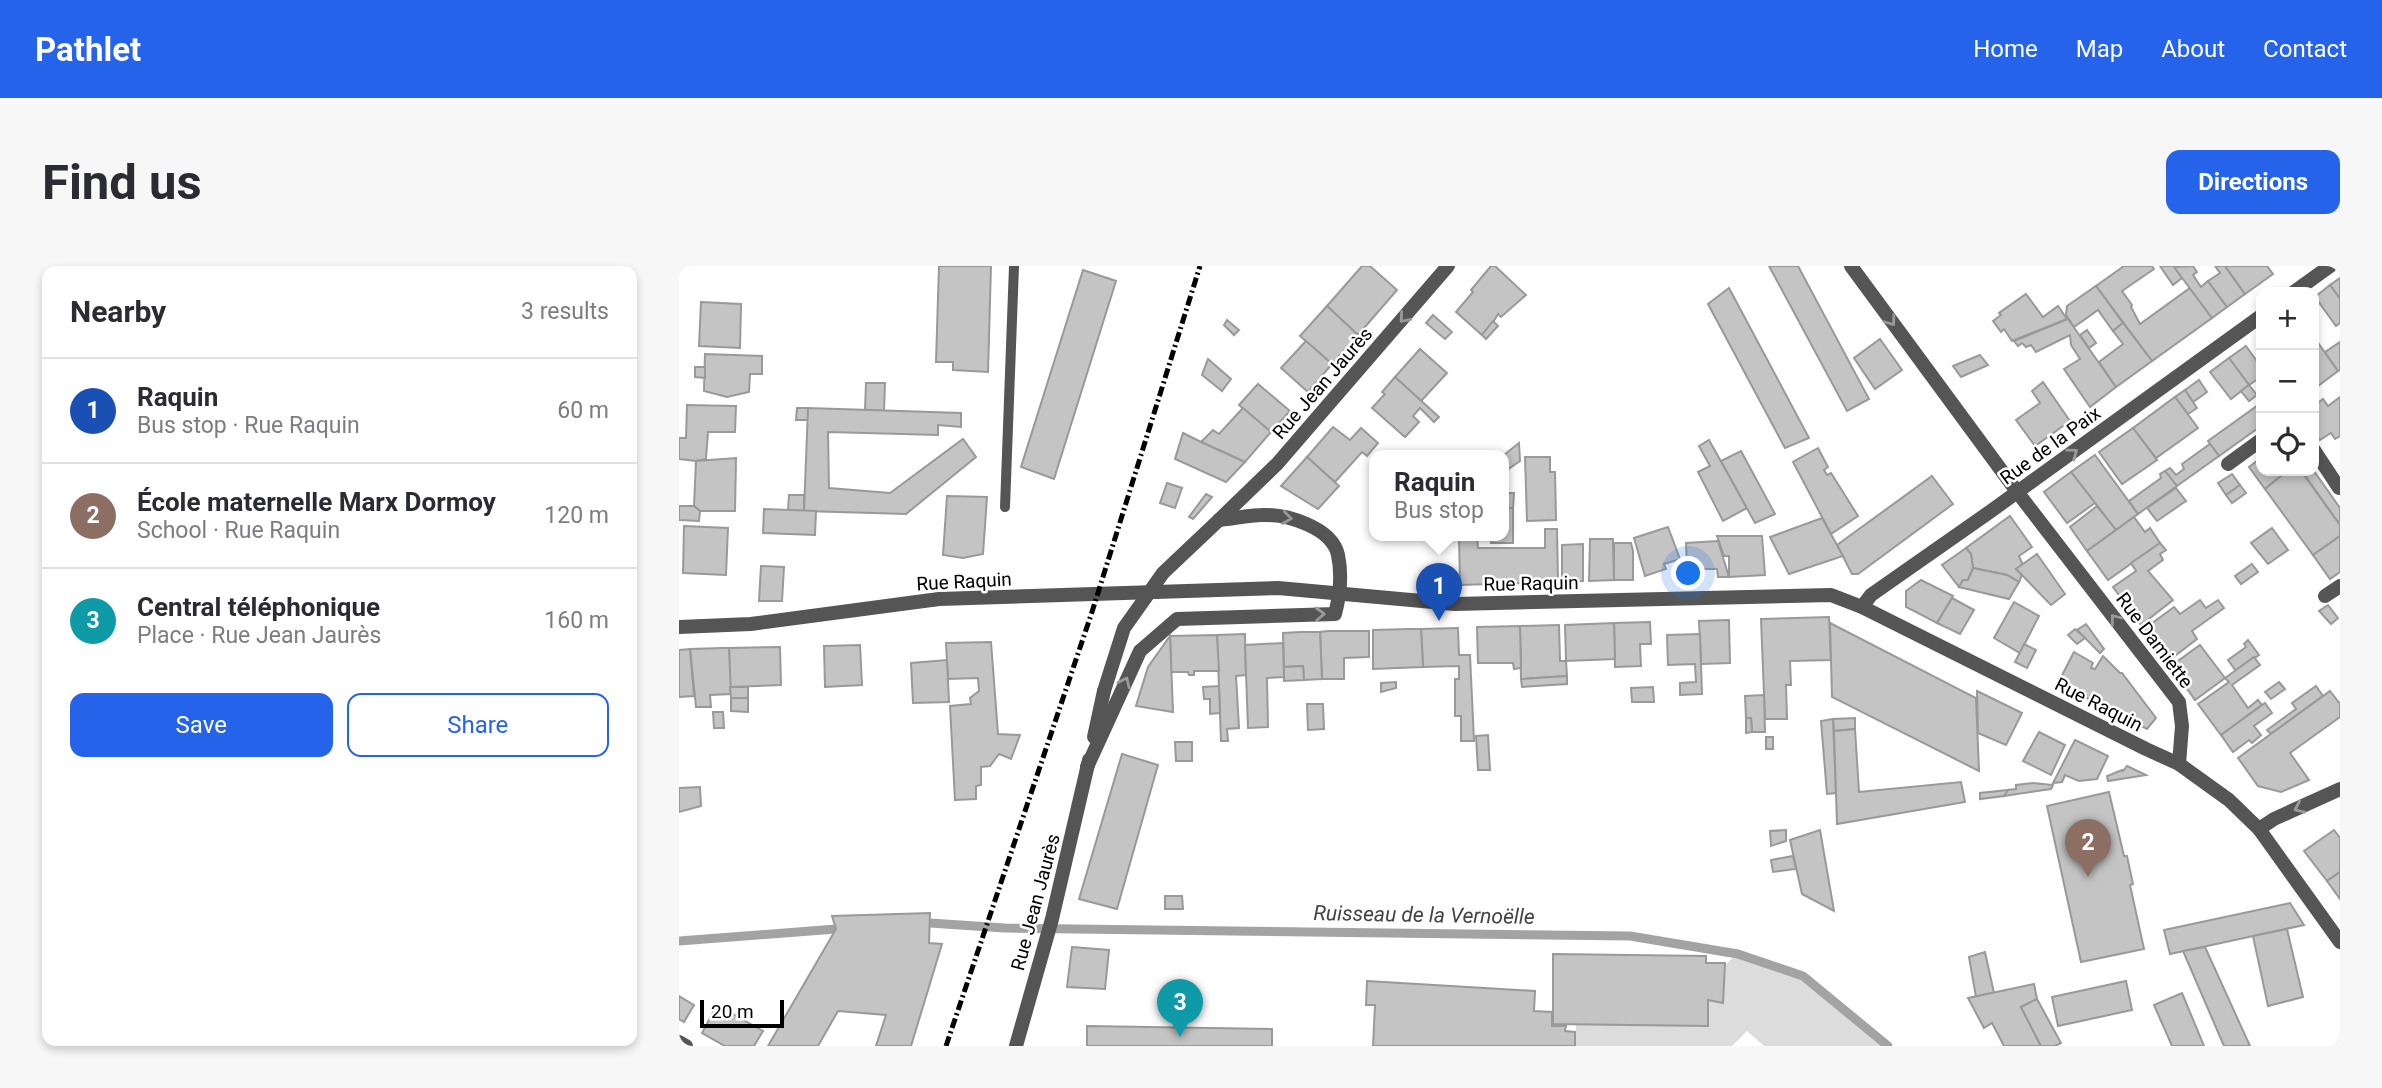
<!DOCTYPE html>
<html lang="en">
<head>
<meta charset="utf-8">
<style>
  :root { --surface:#fff; --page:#f7f7f7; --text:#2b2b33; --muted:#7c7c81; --line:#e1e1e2; --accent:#2563eb }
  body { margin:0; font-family:Roboto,sans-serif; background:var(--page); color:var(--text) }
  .controls { position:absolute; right:21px; top:21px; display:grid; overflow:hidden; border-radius:14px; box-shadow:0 4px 10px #0003 }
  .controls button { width:63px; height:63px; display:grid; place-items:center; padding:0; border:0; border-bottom:2px solid var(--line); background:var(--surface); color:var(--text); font:35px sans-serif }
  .scale { position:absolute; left:21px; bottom:18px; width:84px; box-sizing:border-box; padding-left:7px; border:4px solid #000; border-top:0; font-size:19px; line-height:24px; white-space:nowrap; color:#000; -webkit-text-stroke:5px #fff; paint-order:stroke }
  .you { position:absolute; left:1010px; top:308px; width:24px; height:24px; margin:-18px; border:5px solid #fff; border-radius:50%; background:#1a73e8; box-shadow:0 0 0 10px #1a73e833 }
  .badge { display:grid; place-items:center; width:46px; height:46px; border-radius:50%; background:var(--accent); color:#fff; font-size:23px; font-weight:700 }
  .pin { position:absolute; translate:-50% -58px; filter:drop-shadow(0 2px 4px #0008) }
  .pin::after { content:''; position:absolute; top:37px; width:24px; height:21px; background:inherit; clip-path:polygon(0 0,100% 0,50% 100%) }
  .popup { position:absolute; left:690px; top:184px; width:140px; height:91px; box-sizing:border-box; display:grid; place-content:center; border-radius:14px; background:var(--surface); filter:drop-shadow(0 2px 5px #0005); font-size:23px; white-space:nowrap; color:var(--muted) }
  .popup b { font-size:26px; color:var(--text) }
  .popup::after { content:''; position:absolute; left:50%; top:100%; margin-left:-14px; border:14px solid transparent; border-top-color:var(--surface) }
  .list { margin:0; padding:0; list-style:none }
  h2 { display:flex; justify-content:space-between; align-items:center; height:91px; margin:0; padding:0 28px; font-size:30px }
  h2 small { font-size:23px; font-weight:400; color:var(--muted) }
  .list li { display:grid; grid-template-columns:46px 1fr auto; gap:21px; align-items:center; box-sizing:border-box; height:105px; padding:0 28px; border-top:2px solid var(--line) }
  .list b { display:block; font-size:26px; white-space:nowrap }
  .list p { margin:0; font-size:23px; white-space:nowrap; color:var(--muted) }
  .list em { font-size:23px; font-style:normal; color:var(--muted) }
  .actions { display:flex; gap:14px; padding:21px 28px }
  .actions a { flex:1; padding:16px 0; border:2px solid var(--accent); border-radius:14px; text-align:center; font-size:24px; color:var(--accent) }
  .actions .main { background:var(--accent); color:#fff }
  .icon { flex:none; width:38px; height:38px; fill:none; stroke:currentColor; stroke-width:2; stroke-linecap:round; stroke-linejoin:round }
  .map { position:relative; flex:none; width:1661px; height:780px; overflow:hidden; border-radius:14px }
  header { display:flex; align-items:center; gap:42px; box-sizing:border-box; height:98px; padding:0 35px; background:var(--accent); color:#fff }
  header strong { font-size:33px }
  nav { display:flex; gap:38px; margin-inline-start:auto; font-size:24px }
  .intro { display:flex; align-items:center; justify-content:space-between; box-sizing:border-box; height:168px; padding:0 42px }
  h1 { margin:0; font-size:49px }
  .button { padding:18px 32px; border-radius:14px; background:var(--accent); color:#fff; font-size:24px; font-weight:700 }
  main { display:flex; gap:42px; padding:0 42px }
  aside { flex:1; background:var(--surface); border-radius:14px; box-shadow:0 4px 10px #0003 }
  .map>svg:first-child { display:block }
</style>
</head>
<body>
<header>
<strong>Pathlet</strong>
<nav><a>Home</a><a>Map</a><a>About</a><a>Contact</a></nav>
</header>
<div class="intro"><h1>Find us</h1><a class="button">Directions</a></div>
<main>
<aside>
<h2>Nearby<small>3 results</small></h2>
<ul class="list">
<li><span class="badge" style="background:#1a4fb4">1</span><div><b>Raquin</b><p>Bus stop · Rue Raquin</p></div><em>60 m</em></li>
<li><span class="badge" style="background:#8d6e63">2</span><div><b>École maternelle Marx Dormoy</b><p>School · Rue Raquin</p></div><em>120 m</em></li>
<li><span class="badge" style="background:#0f9aa8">3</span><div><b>Central téléphonique</b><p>Place · Rue Jean Jaurès</p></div><em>160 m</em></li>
</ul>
<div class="actions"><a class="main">Save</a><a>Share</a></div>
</aside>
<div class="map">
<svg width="1661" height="780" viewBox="0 0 1661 780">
  <rect width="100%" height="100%" fill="#fff"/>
  <path fill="#dcdcdc" d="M1059,688L1124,710L1209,780H1085L1068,765L1053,780H896L897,758L1028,760C1029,731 1034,705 1059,688Z"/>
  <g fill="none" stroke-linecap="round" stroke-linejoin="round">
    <g stroke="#a3a3a3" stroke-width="9">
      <path d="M251,657L326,662L951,670L1059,688L1124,710L1209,780"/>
      <path d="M0,675L157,663"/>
    </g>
  </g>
  <g fill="#c4c4c4" stroke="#999" stroke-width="2">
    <path d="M260,0H312L309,106L274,104V96H257Z"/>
    <path d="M683,0H691L718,24L679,69L648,40Z"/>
    <path d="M812,0H816L847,29L822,51L819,48L815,55L803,69L777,46L794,26L792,24Z"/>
    <path d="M1090,0H1119L1190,133L1168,145Z"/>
    <path d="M1445,0H1473L1475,3L1443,25L1453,39L1452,41L1461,58L1511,22L1533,52L1473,95L1417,20Z"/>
    <path d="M1481,0H1495L1503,12L1494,19Z"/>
    <path d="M1514,0L1518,6L1514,9L1522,21L1529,15L1548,41L1533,52L1495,1Z"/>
    <path d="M1536,0H1546L1566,28L1548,41L1529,15L1541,7Z"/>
    <path d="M1546,0H1588L1594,8L1566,28Z"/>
    <path d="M404,4L437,15L375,213L342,201Z"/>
    <path d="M1661,12V33L1651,19Z"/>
    <path d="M1651,19L1661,33V57L1657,60L1636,31Z"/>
    <path d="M1417,20L1444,57L1434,65L1419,44L1395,61L1387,49L1388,40Z"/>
    <path d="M1050,22L1130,172L1106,182L1029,38Z"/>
    <path d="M1347,28L1364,51L1379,40L1388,53L1333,75L1325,63L1322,66L1314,55L1322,49L1320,47Z"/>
    <path d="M22,36L62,38L61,82L20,80Z"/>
    <path d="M648,40L679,69L653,98L621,70Z"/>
    <path d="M754,49L773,66L766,73L747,57Z"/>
    <path d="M1389,53L1437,121L1411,141L1385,103L1401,93L1392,79L1391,69L1357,86L1352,79L1347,81L1343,77L1339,80L1335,75Z"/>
    <path d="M548,54L560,64L555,69L545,59Z"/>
    <path d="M814,55L819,60L807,73L803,69Z"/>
    <path d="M1444,57L1473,95L1437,121L1420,96L1444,78L1434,65Z"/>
    <path d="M1408,64L1417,77L1410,82L1401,69Z"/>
    <path d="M1635,71L1659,105L1635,123Z"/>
    <path d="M1201,73L1223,104L1196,123L1175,92Z"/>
    <path d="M627,75L653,98L629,126L602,102Z"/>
    <path d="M1661,76V104L1659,105L1646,86Z"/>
    <path d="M1567,80L1582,101V111L1570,119L1550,92Z"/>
    <path d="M741,83L768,107L742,135L716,111Z"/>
    <path d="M26,88L83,90V108H71L70,126L48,131L25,125Z"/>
    <path d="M1301,89L1309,99L1282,111L1274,100Z"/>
    <path d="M1550,92L1570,119L1552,133L1531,106Z"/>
    <path d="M529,93L552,113L543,125L523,109Z"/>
    <path d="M16,101H26V112L16,111Z"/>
    <path d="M716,111L760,151L755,156L741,142L734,150L740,156L726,171L693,142L706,128L703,126Z"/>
    <path d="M1520,114L1528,126L1514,136L1506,124Z"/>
    <path d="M1364,116L1391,155L1356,180L1337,154L1361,137L1353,125Z"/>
    <path d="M187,117H206L205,145L186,144Z"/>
    <path d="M579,118L611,145L592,166L560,139Z"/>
    <path d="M1570,119L1578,129L1570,135L1562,125Z"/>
    <path d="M1506,124L1518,142L1509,148L1496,131Z"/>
    <path d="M1496,131L1519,162L1477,192L1454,162Z"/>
    <path d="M1661,131V170L1656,173L1652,167L1641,174L1635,166V140L1644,133L1649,140Z"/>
    <path d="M1582,137V160L1540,190L1529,175Z"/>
    <path d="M8,139L57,140L56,166H29L27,193L17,195L0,193V172H7Z"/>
    <path d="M118,142H129V154H117Z"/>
    <path d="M129,142L282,147V161L259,159V169L149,166L150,222L211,227L284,173L297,191L227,248L125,245Z"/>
    <path d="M564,142L592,166L566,196L522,176L534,164L540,168Z"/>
    <path d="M654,161L671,174L682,162L699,177L688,190L683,186L656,216L628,191Z"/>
    <path d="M1454,162L1478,194L1443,218L1420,186Z"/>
    <path d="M504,167L522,176L566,196L547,216L496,193Z"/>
    <path d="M1030,174L1068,242L1044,255L1019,206L1031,200L1020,180Z"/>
    <path d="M840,177L841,195L825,206V189Z"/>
    <path d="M1531,178L1540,190L1498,220L1486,205L1491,202L1497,209L1505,203L1503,198Z"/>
    <path d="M1139,182L1149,201L1145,204L1148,209L1152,207L1179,250L1152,268L1114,196Z"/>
    <path d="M1062,185L1096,248L1076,257L1042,195Z"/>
    <path d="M1416,189L1459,248L1437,264L1392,206Z"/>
    <path d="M628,191L660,220L639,243L602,220Z"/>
    <path d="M846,191H871V206H876L877,254L848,255Z"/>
    <path d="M57,192L56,245H21L15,240L17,195Z"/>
    <path d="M1582,192V205H1608L1586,223L1570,201Z"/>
    <path d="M1486,205L1498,220L1459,248L1450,235L1482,212L1481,208Z"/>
    <path d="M1608,205H1622L1661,259V270L1634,289L1586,223Z"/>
    <path d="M1635,205L1661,242V255L1659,256L1627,211Z"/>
    <path d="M1392,206L1416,237L1388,257L1365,226Z"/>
    <path d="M1553,208L1561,219L1547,229L1539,217Z"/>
    <path d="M1253,210L1274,238L1179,308H1173L1158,279Z"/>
    <path d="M488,217L503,222L496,242L481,237Z"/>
    <path d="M1561,219L1567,227L1553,237L1547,229Z"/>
    <path d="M1497,222L1507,235L1478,255L1468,242Z"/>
    <path d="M825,227H835L834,242H825Z"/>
    <path d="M527,228L533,231L514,253L510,251Z"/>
    <path d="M110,229H125V245L109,244Z"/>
    <path d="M268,230L308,231L304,288L284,292L264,289Z"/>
    <path d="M0,240H15L21,245L20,255L0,254Z"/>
    <path d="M1418,240L1437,264L1408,285L1391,261Z"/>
    <path d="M825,242H834V277H812L813,269H825Z"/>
    <path d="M85,243L137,245L136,269L84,267Z"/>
    <path d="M1331,250L1353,281L1340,290L1344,299L1337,303L1343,309L1340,316L1328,309L1294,302L1292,288L1287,282Z"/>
    <path d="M1455,251L1466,266L1471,262L1481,277L1429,314L1408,285Z"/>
    <path d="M1143,252L1164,290L1110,308L1091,271Z"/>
    <path d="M5,260L49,262L47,309L4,307Z"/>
    <path d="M989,261L1001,293L985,298L987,303L966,310L955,272Z"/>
    <path d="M1593,262L1609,284L1589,298L1572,277Z"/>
    <path d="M866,263H878L879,316L781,319L780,269H798L799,282H866Z"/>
    <path d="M1038,270H1083L1086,309L1050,311V290H1045Z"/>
    <path d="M1661,270V306L1651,313L1634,289Z"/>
    <path d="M911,273H934L935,314L910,315Z"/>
    <path d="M1039,275L1050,311H1039L1038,303H1008L1007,277Z"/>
    <path d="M935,277H952L954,285V314H935Z"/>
    <path d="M1481,277L1487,284L1481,288L1484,294L1469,305L1494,334L1462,359L1434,321L1457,305L1452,297Z"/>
    <path d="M904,278V315L883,316V279Z"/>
    <path d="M1287,282L1292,288L1294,302L1289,314H1284L1280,321L1263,299Z"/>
    <path d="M1358,288L1386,328L1372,339L1337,303Z"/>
    <path d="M1573,298L1579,306L1562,318L1556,310Z"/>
    <path d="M82,300L105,301L103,335H80Z"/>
    <path d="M1294,302L1328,309L1340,316L1330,333L1280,321L1284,314H1289Z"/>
    <path d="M1242,314L1274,330L1258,357L1227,341V325Z"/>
    <path d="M1273,332L1295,344L1281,368L1258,357Z"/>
    <path d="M1521,334L1527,342L1539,334L1545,342L1513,365L1518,373L1488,396L1465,363L1495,341L1501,348Z"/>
    <path d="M1335,336L1360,350L1341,387L1315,372Z"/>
    <path d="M1649,339L1659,352L1652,358L1640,345Z"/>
    <path d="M1150,351L1152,394L1111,395L1112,419H1107L1108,453H1086L1082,353Z"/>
    <path d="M1050,354L1051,397L1022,398L1020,355Z"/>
    <path d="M971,356L972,378H961L962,400L936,401L935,357Z"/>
    <path d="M935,357L936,393L887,395L886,359Z"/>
    <path d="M1151,357L1297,432L1300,505L1153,431Z"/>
    <path d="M1407,358L1425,383L1421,387L1398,364Z"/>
    <path d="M880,359L881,395H887L888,410L842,413L841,360Z"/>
    <path d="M841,360L842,402L835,403L834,397H799L798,361Z"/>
    <path d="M779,362L780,389H791L795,475H782V450H776V413H780V400L744,401L742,363Z"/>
    <path d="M730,363H742L744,401L694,403V364Z"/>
    <path d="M1396,363L1406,372L1398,378L1389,369Z"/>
    <path d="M649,365H690V391L665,392V413H643L641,366Z"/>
    <path d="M622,366H641L643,413L625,414L624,400L605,401L604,367Z"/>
    <path d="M566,368L567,409L557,410L560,462L548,463L549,475H542L538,369Z"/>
    <path d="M1021,368L1023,428L1001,429V417L1017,416L1016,398L989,399L988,369Z"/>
    <path d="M538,369L540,405H515V409H510L509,406H492L491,370Z"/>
    <path d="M491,370L494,446L457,440L469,401Z"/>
    <path d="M1569,374L1580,389L1557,405L1549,394L1567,381L1565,378Z"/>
    <path d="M312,376L319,468L341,469L332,493L320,488L311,500L302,501V519L297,520V533L276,534L271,440L292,438L291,432L300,425L299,412L269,413L267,377Z"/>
    <path d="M604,377L605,411L588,412L589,461L569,462L566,379Z"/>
    <path d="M1345,378L1357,384L1348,402L1336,396Z"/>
    <path d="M181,379L183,419L146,421L145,380Z"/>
    <path d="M1521,379L1546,412L1516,434L1492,400Z"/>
    <path d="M101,381L102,419L51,421L50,382Z"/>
    <path d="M44,382H50L52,428L31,429L32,441H17L11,383Z"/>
    <path d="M11,383L15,430L0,431V384Z"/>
    <path d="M1395,386L1414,397L1412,402L1416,403L1424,390L1441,407H1443L1477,452L1468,463L1379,417Z"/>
    <path d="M1575,391L1581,399L1553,419L1569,442L1579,434L1583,439L1542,469L1519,438L1550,416L1546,412Z"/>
    <path d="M268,394L270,436L234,437L232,397Z"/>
    <path d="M624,400L625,414L605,415V401Z"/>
    <path d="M888,410V418L843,421L842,413Z"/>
    <path d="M717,416V422L702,426V417Z"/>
    <path d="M1600,416L1606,423L1592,433L1586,426Z"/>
    <path d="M540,420L541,447L531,448V433H525L524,421Z"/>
    <path d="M1637,420L1644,430L1592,468L1588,464L1617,443L1613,437Z"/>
    <path d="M51,421H69V432H52Z"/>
    <path d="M974,421L975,436H953L952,422Z"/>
    <path d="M1298,425L1343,447L1327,479L1299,467Z"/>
    <path d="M1651,425L1661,438V451L1611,487L1630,514L1602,526L1579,520L1559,492Z"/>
    <path d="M1085,429L1086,466H1073L1072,452H1067L1066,430Z"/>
    <path d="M52,432H69V446L52,445Z"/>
    <path d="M1586,437L1593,447L1575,460L1582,469L1573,477L1570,474L1554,486L1542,469Z"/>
    <path d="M628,438H644L645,463L629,464Z"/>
    <path d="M34,446H44L45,462H35Z"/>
    <path d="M1067,452H1072L1073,466L1067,467Z"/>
    <path d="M1176,452V463L1155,465L1154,453Z"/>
    <path d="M1154,453L1157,527L1148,528L1142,455Z"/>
    <path d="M1176,463L1180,526L1282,516L1286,536L1158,558L1155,465Z"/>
    <path d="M1360,466L1386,479L1372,509L1344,495Z"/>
    <path d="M809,469L811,504H799L797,470Z"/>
    <rect x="1087" y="471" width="7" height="12"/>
    <path d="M1396,474L1429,490L1418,513L1400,515L1386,509L1383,516L1374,517Z"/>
    <path d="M496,476H513V495H497Z"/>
    <path d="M443,488L479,499L438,643L400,633Z"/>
    <path d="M1448,500L1467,509L1429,515L1428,510L1443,504L1444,505Z"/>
    <path d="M1354,517L1374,519L1372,523L1325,530L1328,524L1337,523V519Z"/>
    <path d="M21,521L22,540L0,546V522Z"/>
    <path d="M1329,524L1325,530L1301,533V527Z"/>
    <path d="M1430,526L1445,590H1448L1454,618L1451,619L1465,683L1402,696L1368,540Z"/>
    <path d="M1107,564V575L1092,580L1091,565Z"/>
    <path d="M1141,564L1155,645L1123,628L1111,574Z"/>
    <path d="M1655,564L1661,572V606L1648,615L1625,585Z"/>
    <path d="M1114,590L1117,603L1094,606L1092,594Z"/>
    <path d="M1661,606V633L1648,615Z"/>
    <path d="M486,630H503L504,643H486Z"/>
    <path d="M1611,637L1625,659L1491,688L1485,664Z"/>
    <path d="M251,647L250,677L263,678L232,780H197L207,749L159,745L139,780H89L157,663L153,650Z"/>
    <path d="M1608,663L1624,731L1589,740L1574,670Z"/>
    <path d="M393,681L430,684L426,723L388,721Z"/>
    <path d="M1526,681L1571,780H1545L1504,685Z"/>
    <path d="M1306,686L1315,727L1297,731L1290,691Z"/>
    <path d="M874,688L1027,690V697H1046L1044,737L1029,734V760L874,758Z"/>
    <path d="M688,715L856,725L855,745L873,746V760H887L886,765L896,766V780H694L696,739H687Z"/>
    <path d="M1447,715L1453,744L1379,760L1373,731Z"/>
    <path d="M1355,718L1358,733L1342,741L1362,780H1325L1313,757L1305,762L1289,732Z"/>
    <path d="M1503,727L1525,780H1493L1475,739Z"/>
    <path d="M0,730L15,739L5,756L0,753Z"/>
    <path d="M1358,733L1382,777L1376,780H1362L1342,741Z"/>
    <path d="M38,739L84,765L75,780H46L23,767Z"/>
    <path d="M408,760L593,763V780H408Z"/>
  </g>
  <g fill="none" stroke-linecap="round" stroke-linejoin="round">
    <path stroke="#555" stroke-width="10" d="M326,241L335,0"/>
    <g stroke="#555" stroke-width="14">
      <path d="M1172,0L1339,227L1500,436L1503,460L1500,498"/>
      <path d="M1615,26L1651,0"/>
      <path d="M1635,184L1660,222"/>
      <path d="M1549,198L1582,174"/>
      <path d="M540,254L598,198L769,0"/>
      <path d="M1646,330L1661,320"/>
      <path d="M1183,341L1192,329L1312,245L1582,50"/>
      <path d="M0,361L72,358L260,333L599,322L776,338L1152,329L1183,341L1467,483L1500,498L1550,534L1580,563L1661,676"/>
      <path d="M415,471L425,425"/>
      <path d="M408,501L461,385L498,353L656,348C661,329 663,308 659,289C653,261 607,248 583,249C569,249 554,253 540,254"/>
      <path d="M1580,563L1595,553L1661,523"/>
      <path d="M0,776L7,780"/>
      <path d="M337,780L373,653L410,494"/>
    </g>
    <path stroke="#000" stroke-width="5" stroke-dasharray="10 3.5 2 3.5" stroke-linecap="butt" d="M267,780L413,346L521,0"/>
    <path stroke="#555" stroke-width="14" d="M425,425L445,362L484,307L540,254"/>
  </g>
  <defs><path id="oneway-chevron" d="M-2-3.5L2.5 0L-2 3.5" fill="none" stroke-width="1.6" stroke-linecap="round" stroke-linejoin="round" transform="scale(1.75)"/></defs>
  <g stroke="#999">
    <use href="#oneway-chevron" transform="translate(725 52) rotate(131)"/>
    <use href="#oneway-chevron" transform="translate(1212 55) rotate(54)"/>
    <use href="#oneway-chevron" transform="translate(1394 187) rotate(-36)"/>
    <use href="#oneway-chevron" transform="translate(608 252) rotate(8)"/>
    <use href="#oneway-chevron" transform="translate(641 348) rotate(-2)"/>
    <use href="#oneway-chevron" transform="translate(1436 353) rotate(-128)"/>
    <use href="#oneway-chevron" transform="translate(446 416) rotate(-65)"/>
    <use href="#oneway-chevron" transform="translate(1620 542) rotate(156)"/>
  </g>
  <g text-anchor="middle" stroke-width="5" stroke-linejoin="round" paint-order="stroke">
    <g font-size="19" fill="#000" stroke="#fff">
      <text transform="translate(643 117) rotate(-49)" y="7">Rue Jean Jaurès</text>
      <text transform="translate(1371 179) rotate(-36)" y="7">Rue de la Paix</text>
      <text transform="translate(285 315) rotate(-3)" y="7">Rue Raquin</text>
      <text transform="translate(852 317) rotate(-1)" y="7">Rue Raquin</text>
      <text transform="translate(1476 374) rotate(53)" y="7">Rue Damiette</text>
      <text transform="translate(1420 438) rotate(27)" y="7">Rue Raquin</text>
      <text transform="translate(356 636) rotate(-75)" y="7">Rue Jean Jaurès</text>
    </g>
    <g font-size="21" font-style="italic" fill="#444" stroke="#fff">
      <text transform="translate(745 649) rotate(1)" y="7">Ruisseau de la Vernoëlle</text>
    </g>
  </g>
</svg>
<div class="controls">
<button>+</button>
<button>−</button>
<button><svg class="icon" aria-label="locate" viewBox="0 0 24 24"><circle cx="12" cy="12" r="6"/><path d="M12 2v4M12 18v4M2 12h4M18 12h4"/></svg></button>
</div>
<div class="scale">20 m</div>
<div class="you"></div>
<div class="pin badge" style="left:760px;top:355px;background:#1a4fb4">1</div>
<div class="popup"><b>Raquin</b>Bus stop</div>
<div class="pin badge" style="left:1409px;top:611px;background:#8d6e63">2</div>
<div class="pin badge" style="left:501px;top:771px;background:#0f9aa8">3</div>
</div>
</main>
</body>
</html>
